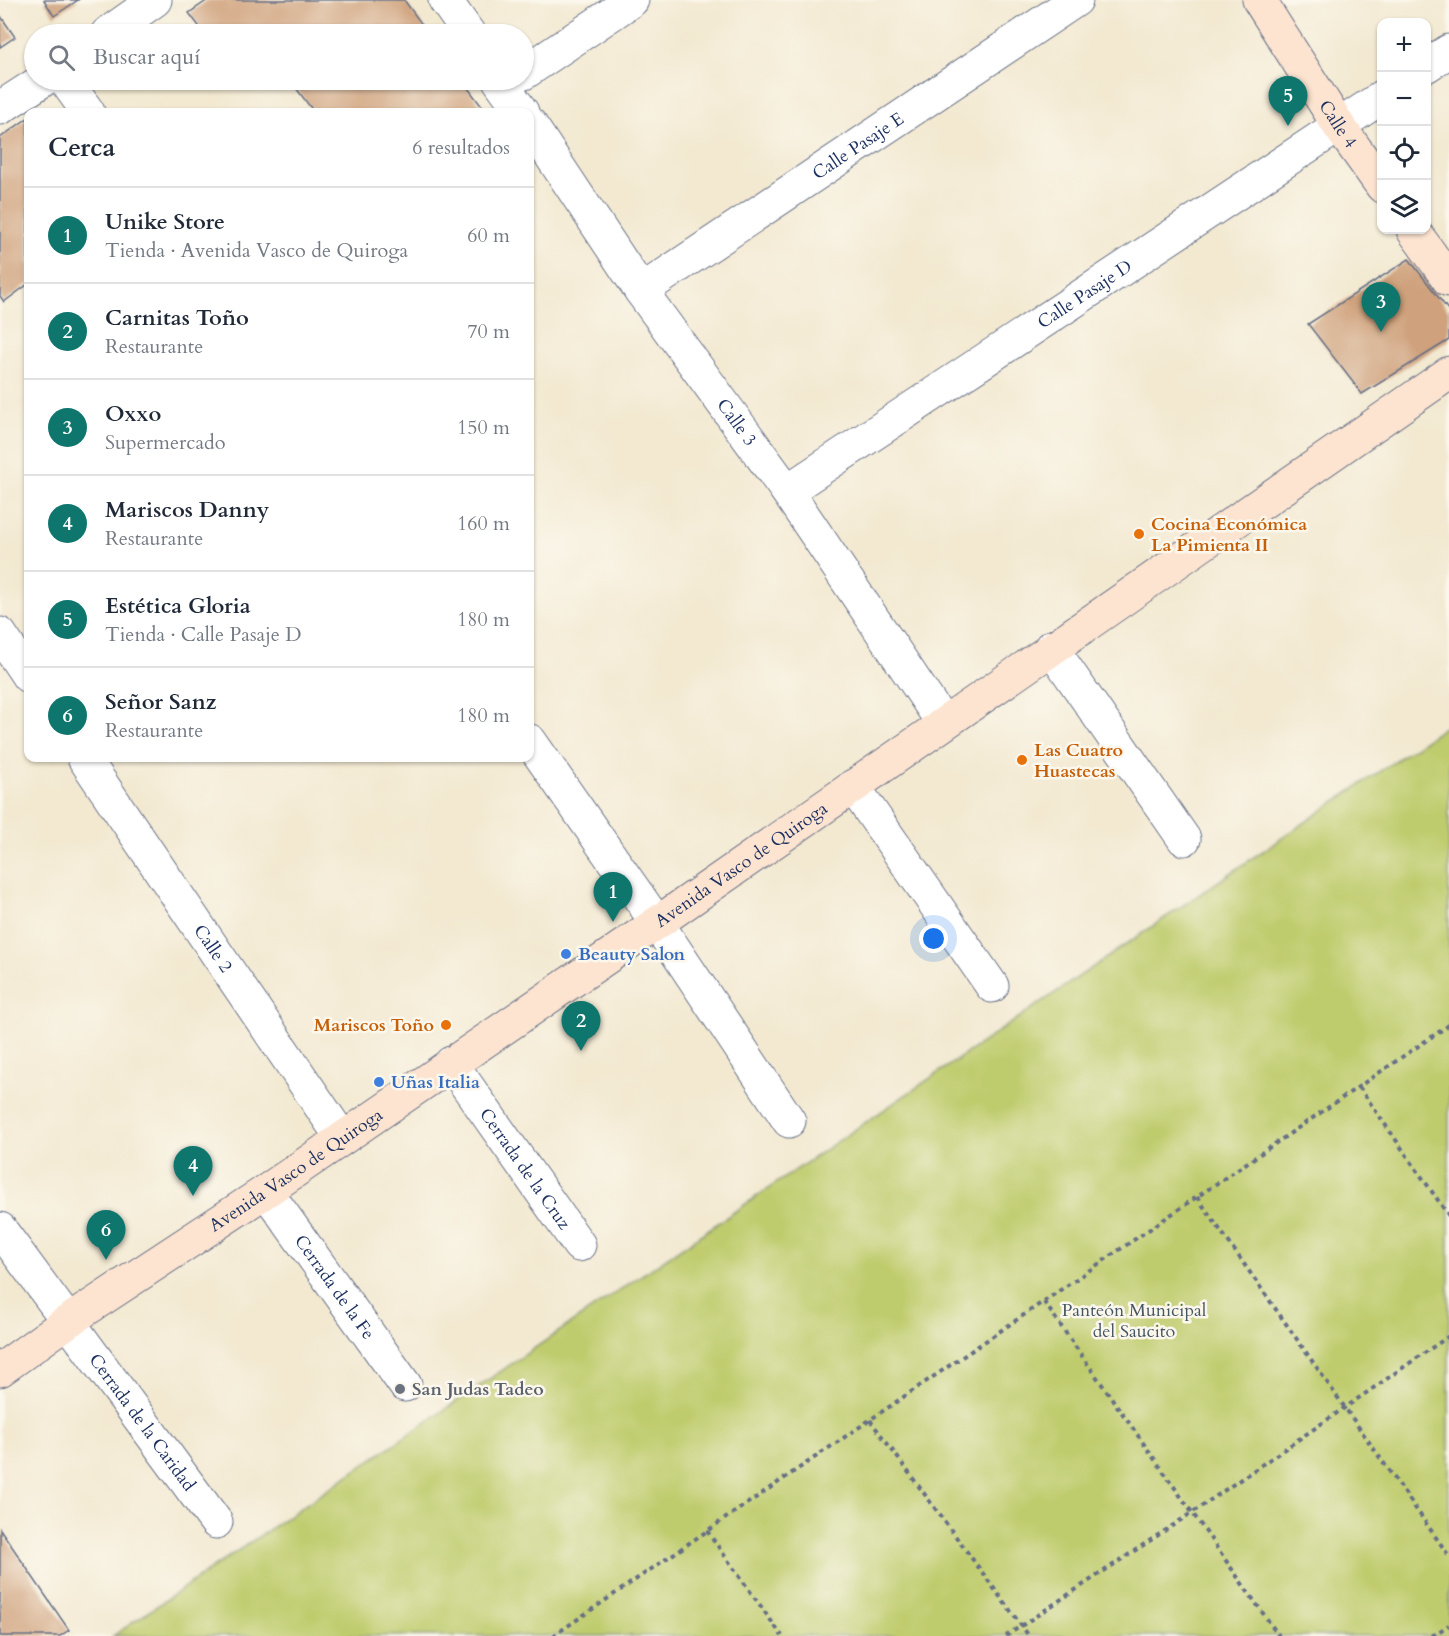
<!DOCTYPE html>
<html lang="es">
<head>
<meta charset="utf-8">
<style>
  :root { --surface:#fff; --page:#f2f2f3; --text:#1f2937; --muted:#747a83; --line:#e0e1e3; --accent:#0f766e }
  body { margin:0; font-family:Cardo,serif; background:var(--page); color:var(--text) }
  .controls { position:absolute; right:18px; top:18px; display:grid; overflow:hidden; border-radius:12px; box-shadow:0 2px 4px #0004 }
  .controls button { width:54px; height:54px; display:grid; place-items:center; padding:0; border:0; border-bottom:2px solid var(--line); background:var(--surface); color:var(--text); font:30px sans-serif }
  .you { position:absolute; left:934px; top:939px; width:21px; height:21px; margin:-15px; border:4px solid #fff; border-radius:50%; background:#1a73e8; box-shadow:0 0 0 9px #1a73e833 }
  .badge { display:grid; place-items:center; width:39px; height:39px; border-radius:50%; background:var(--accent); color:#fff; font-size:20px; font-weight:700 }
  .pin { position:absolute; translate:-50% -50px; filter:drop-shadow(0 2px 3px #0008) }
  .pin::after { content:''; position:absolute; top:32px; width:21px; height:18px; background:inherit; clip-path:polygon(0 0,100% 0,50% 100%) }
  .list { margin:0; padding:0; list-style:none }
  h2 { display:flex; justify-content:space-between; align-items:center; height:78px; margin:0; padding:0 24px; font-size:26px }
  h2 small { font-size:20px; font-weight:400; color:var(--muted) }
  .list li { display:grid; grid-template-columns:39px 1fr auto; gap:18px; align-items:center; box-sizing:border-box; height:96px; padding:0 24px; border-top:2px solid var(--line) }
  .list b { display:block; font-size:22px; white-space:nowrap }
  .list p { margin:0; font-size:20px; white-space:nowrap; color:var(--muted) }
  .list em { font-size:20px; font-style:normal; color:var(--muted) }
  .icon { flex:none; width:33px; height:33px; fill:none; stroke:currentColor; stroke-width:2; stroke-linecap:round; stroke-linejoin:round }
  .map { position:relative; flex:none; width:1449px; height:1636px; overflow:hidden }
  .search { position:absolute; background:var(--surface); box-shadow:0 2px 4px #0004; left:24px; top:24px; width:510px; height:66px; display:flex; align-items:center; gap:15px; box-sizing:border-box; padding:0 21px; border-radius:33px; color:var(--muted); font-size:22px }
  .panel { position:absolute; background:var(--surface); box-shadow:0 2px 4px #0004; left:24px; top:108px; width:510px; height:654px; border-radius:12px }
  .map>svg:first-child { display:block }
</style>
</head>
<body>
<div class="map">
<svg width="1449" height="1636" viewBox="0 0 1449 1636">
  <rect width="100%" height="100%" fill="#fbf7ec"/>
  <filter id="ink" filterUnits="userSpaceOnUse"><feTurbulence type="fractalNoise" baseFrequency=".0167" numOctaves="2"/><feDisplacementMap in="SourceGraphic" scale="12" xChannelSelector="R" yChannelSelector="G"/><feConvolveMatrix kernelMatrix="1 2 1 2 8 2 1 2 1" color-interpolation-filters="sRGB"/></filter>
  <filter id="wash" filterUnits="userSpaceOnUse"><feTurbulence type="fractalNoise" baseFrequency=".008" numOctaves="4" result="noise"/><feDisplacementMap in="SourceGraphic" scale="24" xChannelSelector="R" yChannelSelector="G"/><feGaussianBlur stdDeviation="1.35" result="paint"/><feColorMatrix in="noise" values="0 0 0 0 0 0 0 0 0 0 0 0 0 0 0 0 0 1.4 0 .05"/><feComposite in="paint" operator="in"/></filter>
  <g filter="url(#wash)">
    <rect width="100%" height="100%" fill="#f3e9d1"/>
    <path fill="#bfcc6d" stroke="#6d7e66" stroke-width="1.5" d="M1449,724V1636H113Z"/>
    <g id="blocks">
      <g fill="#cfa17c">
        <path d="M44,0H78L54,16Z"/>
        <path d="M208,0H404L429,34H205L189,13Z"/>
        <path d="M0,15L15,37L0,47Z"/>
        <path d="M290,80H462L486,112H314Z"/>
        <path d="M28,118V284L4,302L0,296V138Z"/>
        <path d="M1409,259L1449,311V340L1362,394L1308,324Z"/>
        <path d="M0,1529L69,1630L60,1636H0Z"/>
      </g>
    </g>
  </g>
  <g filter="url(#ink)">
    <use href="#blocks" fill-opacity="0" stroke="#677086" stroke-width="1.5"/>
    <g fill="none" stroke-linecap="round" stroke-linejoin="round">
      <defs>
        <g id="street">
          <path d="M445,0L469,34"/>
          <path d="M107,34L155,0"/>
          <path d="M1426,66L1449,51"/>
          <path d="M524,73L632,0"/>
          <path d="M65,80L88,112"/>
          <path d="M499,80L522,112"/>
          <path d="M0,108L43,80"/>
          <path id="s1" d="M530,124L641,291L787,491L943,723"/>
          <path id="s2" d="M641,291L1076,0"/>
          <path id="s3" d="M787,491L1382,97"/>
          <path d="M0,634L28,676"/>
          <path d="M1051,647L1184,839"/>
          <path d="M530,741L657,923L789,1121"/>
          <path id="s4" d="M84,758L342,1138"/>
          <path d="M853,786L992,986"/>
          <path id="s5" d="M451,1063L579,1245"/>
          <path id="s6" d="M266,1191L405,1385"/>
          <path id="s7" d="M0,1229L216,1522"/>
        </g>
        <g id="secondary">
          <path id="s8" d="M1259,0L1339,126L1382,186"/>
          <path d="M1413,230L1449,280"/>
          <path id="s9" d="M0,1370L67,1322L266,1191L657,923L1449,373"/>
        </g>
      </defs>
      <use href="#street" stroke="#677086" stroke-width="35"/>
      <use href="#secondary" stroke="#677086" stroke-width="35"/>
      <g stroke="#677086" stroke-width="4" stroke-dasharray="4.5 4.5" stroke-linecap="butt">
        <path d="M1359,1087L1449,1216"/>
        <path d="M1197,1197L1449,1556"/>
        <path d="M1044,1302L1279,1636"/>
        <path d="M870,1420L1029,1636"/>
        <path d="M707,1531L782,1636"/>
        <path d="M553,1636L1449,1025"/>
        <path d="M1006,1636L1193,1512L1449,1336"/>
        <path d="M1432,1636L1449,1625"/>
      </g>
      <use href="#street" stroke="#fff" stroke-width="33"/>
      <use href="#secondary" stroke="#fde4d1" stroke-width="33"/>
    </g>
  </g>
  <g fill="#e8710a" stroke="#fbf7ec" stroke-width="2">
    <circle cx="1139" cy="534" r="6"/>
    <circle cx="1022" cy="760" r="6"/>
    <circle cx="446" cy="1025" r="6"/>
  </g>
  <g fill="#3f7fe0" stroke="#fbf7ec" stroke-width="2">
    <circle cx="566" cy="954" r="6"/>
    <circle cx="379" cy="1082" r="6"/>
  </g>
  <circle fill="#6b7280" stroke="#fbf7ec" stroke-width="2" cx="400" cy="1389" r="6"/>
  <g text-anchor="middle" stroke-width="5" stroke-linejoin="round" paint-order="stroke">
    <g font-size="18" fill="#1b2f5e" stroke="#fbf7ec">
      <text dy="6" stroke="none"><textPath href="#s8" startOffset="147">Calle 4</textPath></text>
      <text dy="6" stroke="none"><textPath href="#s2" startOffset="261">Calle Pasaje E</textPath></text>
      <text dy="6" stroke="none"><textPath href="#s3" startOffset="357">Calle Pasaje D</textPath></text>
      <text dy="6" stroke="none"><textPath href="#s1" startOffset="363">Calle 3</textPath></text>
      <text dy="6" stroke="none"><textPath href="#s9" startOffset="897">Avenida Vasco de Quiroga</textPath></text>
      <text dy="6" stroke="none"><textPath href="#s4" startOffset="230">Calle 2</textPath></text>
      <text dy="6" stroke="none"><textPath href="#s9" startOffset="357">Avenida Vasco de Quiroga</textPath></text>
      <text dy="6" stroke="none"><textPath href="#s5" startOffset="129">Cerrada de la Cruz</textPath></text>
      <text dy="6" stroke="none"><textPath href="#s6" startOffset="118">Cerrada de la Fe</textPath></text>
      <text dy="6" stroke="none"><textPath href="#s7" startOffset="240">Cerrada de la Caridad</textPath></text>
    </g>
    <g font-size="18" font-weight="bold" fill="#c56008" stroke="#fbf7ec" text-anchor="start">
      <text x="1151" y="530">Cocina Económica<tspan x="1151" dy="21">La Pimienta II</tspan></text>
      <text x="1034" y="756">Las Cuatro<tspan x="1034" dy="21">Huastecas</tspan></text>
      <text x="434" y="1031" text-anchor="end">Mariscos Toño</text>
    </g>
    <g font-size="18" font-weight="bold" fill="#366cbe" stroke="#fbf7ec" text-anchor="start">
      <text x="578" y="960">Beauty Salon</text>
      <text x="391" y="1088">Uñas Italia</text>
    </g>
    <g font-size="18" fill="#445662" stroke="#fbf7ec">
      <text x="1134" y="1316">Panteón Municipal<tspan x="1134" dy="21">del Saucito</tspan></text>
    </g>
    <g font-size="18" font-weight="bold" fill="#5b616d" stroke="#fbf7ec" text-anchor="start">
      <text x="412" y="1395">San Judas Tadeo</text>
    </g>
  </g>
</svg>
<div class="controls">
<button>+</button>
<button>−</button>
<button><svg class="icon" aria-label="locate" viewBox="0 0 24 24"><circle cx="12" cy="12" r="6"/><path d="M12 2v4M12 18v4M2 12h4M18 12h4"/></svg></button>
<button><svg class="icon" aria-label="layers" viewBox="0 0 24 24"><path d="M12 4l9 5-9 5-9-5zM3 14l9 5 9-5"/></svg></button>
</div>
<div class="you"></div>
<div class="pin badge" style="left:613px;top:922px">1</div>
<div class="pin badge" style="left:581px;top:1051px">2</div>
<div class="pin badge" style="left:1381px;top:332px">3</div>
<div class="pin badge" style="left:193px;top:1196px">4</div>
<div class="pin badge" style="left:1288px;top:126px">5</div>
<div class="pin badge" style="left:106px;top:1260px">6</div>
<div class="search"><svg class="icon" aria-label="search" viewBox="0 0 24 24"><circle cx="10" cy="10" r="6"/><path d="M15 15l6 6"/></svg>Buscar aquí</div>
<section class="panel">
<h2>Cerca<small>6 resultados</small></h2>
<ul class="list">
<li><span class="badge">1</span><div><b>Unike Store</b><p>Tienda · Avenida Vasco de Quiroga</p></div><em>60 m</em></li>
<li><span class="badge">2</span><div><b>Carnitas Toño</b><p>Restaurante</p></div><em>70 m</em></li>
<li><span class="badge">3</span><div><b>Oxxo</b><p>Supermercado</p></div><em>150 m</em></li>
<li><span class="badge">4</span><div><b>Mariscos Danny</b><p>Restaurante</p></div><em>160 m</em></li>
<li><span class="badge">5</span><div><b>Estética Gloria</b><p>Tienda · Calle Pasaje D</p></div><em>180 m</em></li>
<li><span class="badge">6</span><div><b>Señor Sanz</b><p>Restaurante</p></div><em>180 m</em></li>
</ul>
</section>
</div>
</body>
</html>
